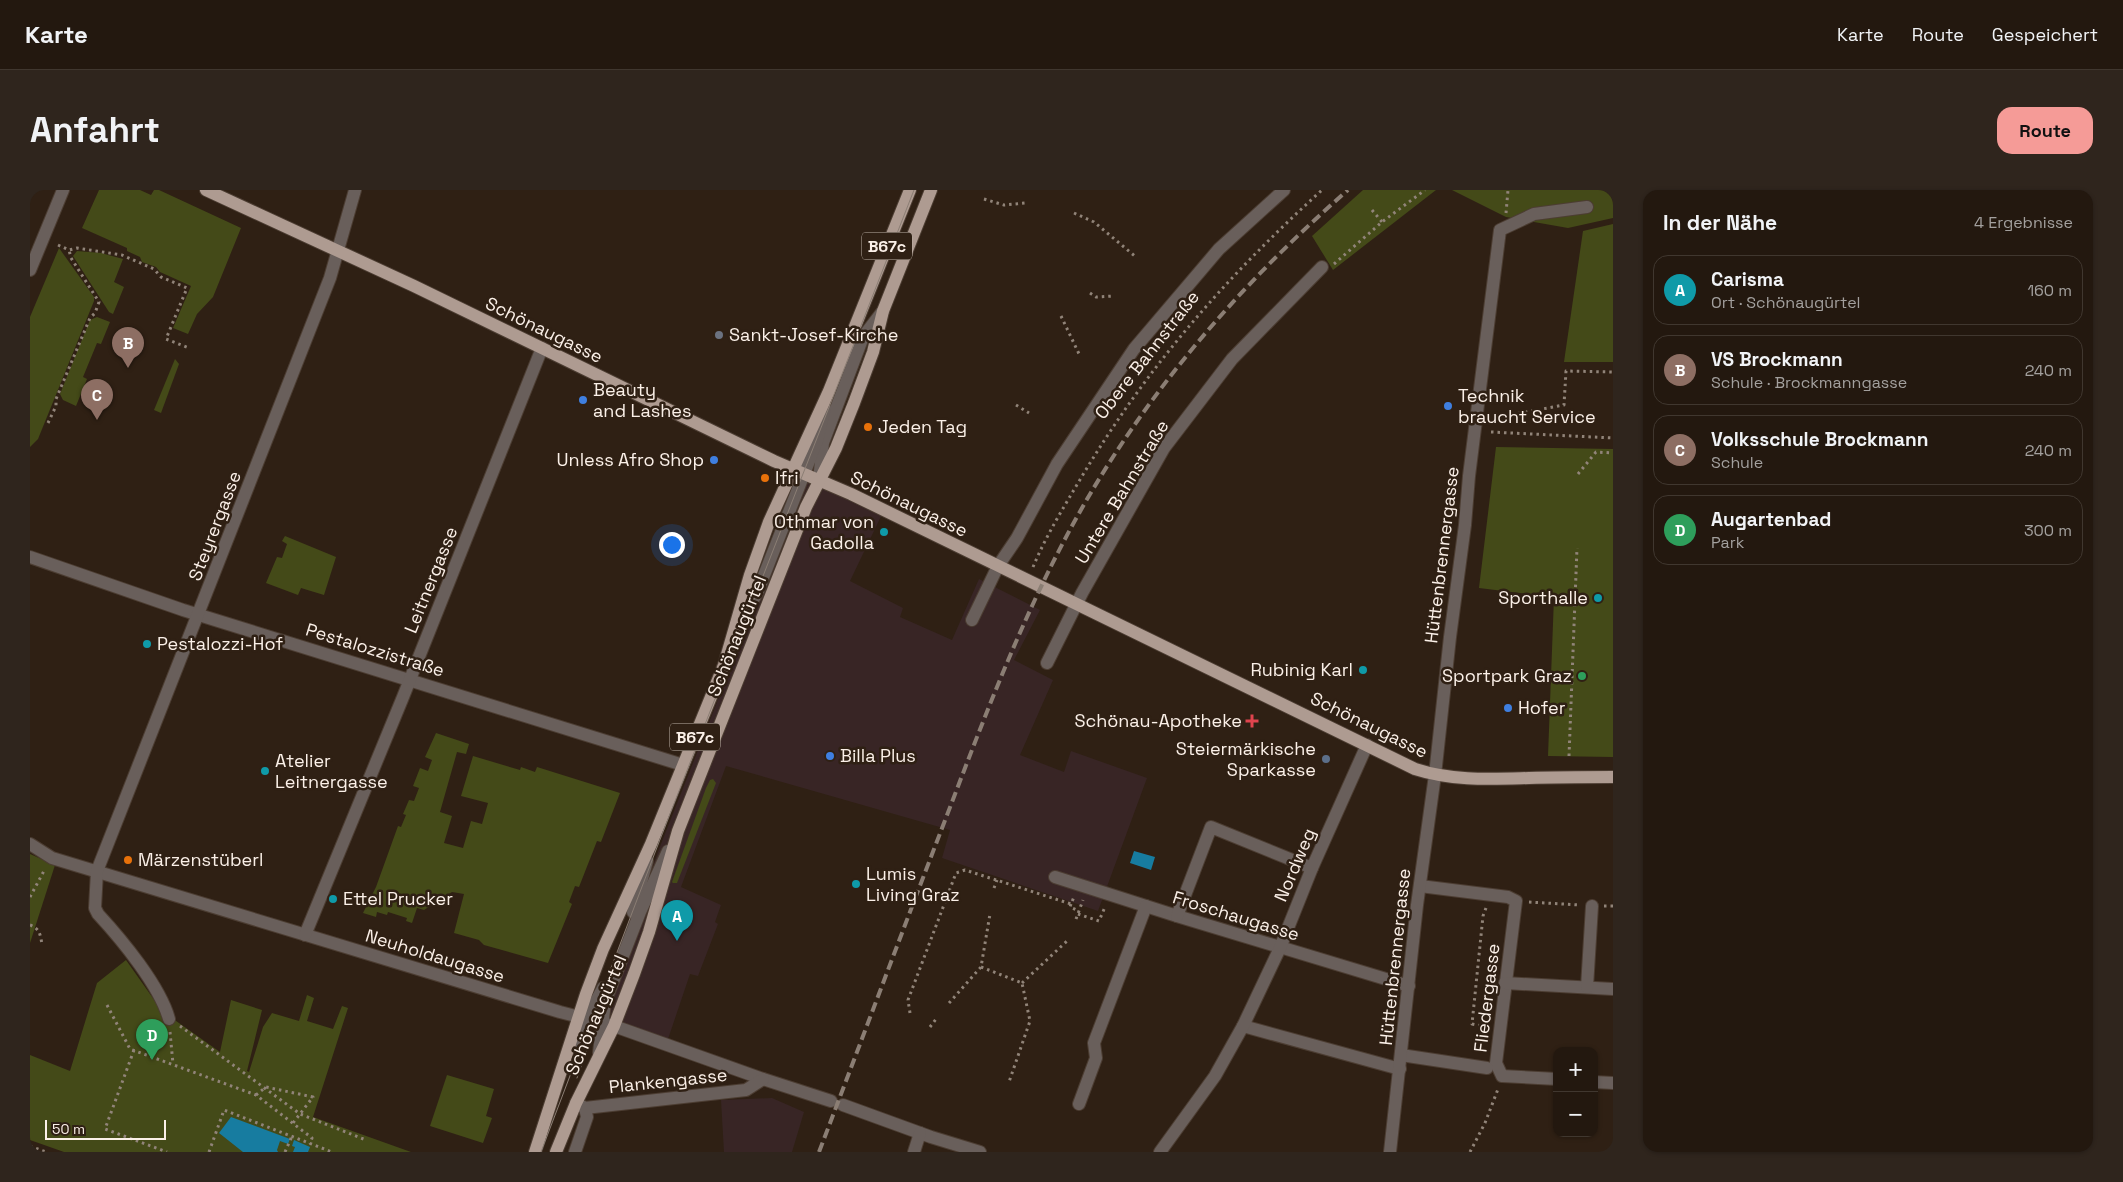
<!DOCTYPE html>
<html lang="de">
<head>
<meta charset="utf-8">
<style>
  :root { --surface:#23180f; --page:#2f251d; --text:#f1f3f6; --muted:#a3a09e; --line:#40372f; --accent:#f59b97 }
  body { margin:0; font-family:"Space Grotesk",sans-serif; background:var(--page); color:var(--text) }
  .controls { position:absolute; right:15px; bottom:15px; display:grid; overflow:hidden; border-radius:10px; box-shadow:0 1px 4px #0004 }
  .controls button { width:45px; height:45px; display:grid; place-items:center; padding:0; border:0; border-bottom:1px solid var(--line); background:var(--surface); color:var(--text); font:25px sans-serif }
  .scale { position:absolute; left:15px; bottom:12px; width:121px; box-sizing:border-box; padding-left:5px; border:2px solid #fbf0e8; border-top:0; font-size:14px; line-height:18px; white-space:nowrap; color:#fbf0e8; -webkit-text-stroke:4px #2f2014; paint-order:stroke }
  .you { position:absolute; left:641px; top:354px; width:18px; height:18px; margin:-12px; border:4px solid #fff; border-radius:50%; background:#1a73e8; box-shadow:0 0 0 8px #1a73e833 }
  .badge { display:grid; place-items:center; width:32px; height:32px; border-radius:50%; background:var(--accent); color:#fff; font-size:16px; font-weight:700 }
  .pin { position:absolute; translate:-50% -41px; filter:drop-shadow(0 1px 2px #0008) }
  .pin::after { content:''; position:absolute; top:26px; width:18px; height:15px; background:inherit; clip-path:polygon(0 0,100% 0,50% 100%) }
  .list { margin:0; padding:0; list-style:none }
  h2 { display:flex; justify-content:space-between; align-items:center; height:65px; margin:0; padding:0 20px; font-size:21px }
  h2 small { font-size:16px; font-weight:400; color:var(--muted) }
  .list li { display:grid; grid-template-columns:32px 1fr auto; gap:15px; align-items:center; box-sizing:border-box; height:70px; margin:0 10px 10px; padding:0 10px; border:1px solid var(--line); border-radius:15px }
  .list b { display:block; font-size:19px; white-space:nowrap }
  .list p { margin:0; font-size:16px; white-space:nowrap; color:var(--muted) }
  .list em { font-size:16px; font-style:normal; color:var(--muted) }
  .map { position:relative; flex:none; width:1583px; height:962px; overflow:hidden; border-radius:15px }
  header { display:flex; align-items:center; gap:30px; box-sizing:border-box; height:70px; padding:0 25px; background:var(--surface); border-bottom:1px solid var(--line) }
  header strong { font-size:24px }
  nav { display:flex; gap:28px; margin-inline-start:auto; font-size:18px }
  .intro { display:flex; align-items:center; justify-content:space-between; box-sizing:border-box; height:120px; padding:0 30px }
  h1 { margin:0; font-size:35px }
  .button { padding:12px 22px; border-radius:15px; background:var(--accent); color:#111; font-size:18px; font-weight:700 }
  main { display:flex; gap:30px; padding:0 30px }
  aside { flex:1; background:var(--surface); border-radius:15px; box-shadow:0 1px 4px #0004 }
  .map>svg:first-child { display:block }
</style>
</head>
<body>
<header>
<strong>Karte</strong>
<nav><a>Karte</a><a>Route</a><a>Gespeichert</a></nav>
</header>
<div class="intro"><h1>Anfahrt</h1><a class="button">Route</a></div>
<main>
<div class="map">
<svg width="1583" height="962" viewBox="0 0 1583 962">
  <rect width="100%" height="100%" fill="#2f2014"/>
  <g fill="#382525">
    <path d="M774,284L854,320L820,391L873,418L870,427L922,450L949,389L1010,420L984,470L1023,490L990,565L1034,582L1041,561L1117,588L1068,721L912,668L920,640L696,576L651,697L691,715L685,732L688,734L668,786L660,784L636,855L564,832L631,654L721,426Z"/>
    <path d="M742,908L774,922L762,962H694L691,910Z"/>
  </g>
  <g fill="#444a18">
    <path d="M69,0H110L121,5L124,0H129L211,38L183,107L167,124L158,144L143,138L161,96L130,82L126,77L112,72L110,67L97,61V58L52,38Z"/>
    <path d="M1333,0H1406L1303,80L1282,46Z"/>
    <path d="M1422,0H1583V28L1538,38L1476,27Z"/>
    <path d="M1583,34V172H1534L1553,41Z"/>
    <path d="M29,58L64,107V111L8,249L0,257V127Z"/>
    <path d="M47,61L71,63L93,69L84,92L94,97L83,124L79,122L43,66Z"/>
    <path d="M67,127L80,132L71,154L67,153L53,187L57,189L46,216L33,210L30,204L60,130Z"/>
    <path d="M145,169L149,174L131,223L124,220Z"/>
    <path d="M1466,257L1583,259V567L1518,566L1524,407L1449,398Z"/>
    <path d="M255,346L306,367L294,405L271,398L268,405L236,393L247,367L252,368L257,354L252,351Z"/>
    <path d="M406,543L439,554L436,564L427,562L410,622L422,626L414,653L433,658L441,631L452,634L458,613L431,606L443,566L490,580L491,577L505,582L507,577L590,603L571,652L567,651L549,697L545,696L539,712L542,714L518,773L454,755L449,750L424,743L434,704L422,702L394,720L387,718L382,733L376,731L377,728L358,722L357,725L347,722L346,727L333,723L346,697L368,636L371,637L376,625L373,624L379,610L384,611L389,598L383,596L390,578L398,581L402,570L395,567Z"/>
    <path d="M683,589L686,593L647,693H643L642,692L676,598L680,590Z"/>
    <path d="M0,664L25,675L0,753Z"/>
    <path d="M96,770L132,821L190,862L201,810L232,820L217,881L219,882L233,837L242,823L269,831L277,805L284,808L277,831L303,839L312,816L318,818L283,927L381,962H34L0,950V865L40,881L67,793Z"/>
    <path d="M417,885L464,899L456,926L462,928L453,953L400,936Z"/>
  </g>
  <g fill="#177ca0">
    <path d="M1104,661L1125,667L1121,680L1100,673Z"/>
    <path d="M201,927L260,949L258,954L250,951L247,960L248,962H213L189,943Z"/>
    <path d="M264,950L280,957L278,962H263L265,957L262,956Z"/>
  </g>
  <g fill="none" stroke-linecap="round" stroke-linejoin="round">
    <defs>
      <g id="minor">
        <path d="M0,80L33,0"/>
        <path d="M789,290L793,253L833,147L853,121"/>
        <path d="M0,367L153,420L653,575"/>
        <path d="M942,430L968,376L987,348L1027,274L1104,159L1189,59L1254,0"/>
        <path d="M707,438L727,403L787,251L795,218"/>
        <path d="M1017,473L1052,403L1134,258L1202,169L1292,77"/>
        <path d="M0,654L22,668L530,822L584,836L733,889L801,911"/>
        <path d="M1025,687L1147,726L1379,796"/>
        <path d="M1390,696L1478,707L1486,711L1466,873L1472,886L1527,889"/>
        <path d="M603,722L617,671"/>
        <path d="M1147,726L1181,637L1282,678"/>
        <path d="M275,745L373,507L512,158"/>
        <path d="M1475,793L1583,799"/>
        <path d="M1557,797L1562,716"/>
        <path d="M139,829C130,796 92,750 68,724L65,718L67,681L300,88L325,0"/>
        <path d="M1213,836L1370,879"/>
        <path d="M542,856L573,798"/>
        <path d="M569,863L575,812L610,722L638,661"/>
        <path d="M1371,865L1457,878"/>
        <path d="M1564,892L1583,893"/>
        <path d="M546,913L555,918L716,900L733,889"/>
        <path d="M1049,914L1066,868L1064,853L1116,716"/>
        <path d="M813,915L901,947L950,962"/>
        <path d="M545,962L557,927L555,918"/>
        <path d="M884,962L890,943"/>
        <path d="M1130,962L1185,886L1213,836L1250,758L1282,678L1337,555"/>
        <path d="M1360,962L1387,715L1405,585L1420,447L1435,335L1439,286L1470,40L1504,24L1557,17"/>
      </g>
      <g id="major">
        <path d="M176,0L384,96L744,271L821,304L1385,579C1422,591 1460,589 1499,588C1527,587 1555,587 1583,587"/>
        <path d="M505,962L556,804L573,759L621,654L694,475L720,385L739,332L799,201L880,0"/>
        <path d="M526,962L546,913L584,836L604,784L619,742L648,641L776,317L806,258L824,213L843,162L853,121L901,0"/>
      </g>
    </defs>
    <use href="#minor" stroke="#4c3d32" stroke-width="14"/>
    <use href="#major" stroke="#4c3d32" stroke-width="14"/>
    <g stroke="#918479" stroke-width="3" stroke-dasharray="2.5 4" stroke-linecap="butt">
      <path d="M954,9L974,15L995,13"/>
      <path d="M1342,20L1352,32"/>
      <path d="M1044,23L1064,32L1106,67"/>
      <path d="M1476,23L1478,0"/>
      <path d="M28,55L39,60L47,58L92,65L124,79L131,87L157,98L136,149L159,158"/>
      <path d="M1304,74L1352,32L1395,0"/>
      <path d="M1060,103L1066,107L1084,106"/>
      <path d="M1031,126L1050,166"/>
      <path d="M986,215L999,223"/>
      <path d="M1463,228L1534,215L1536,181L1583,182"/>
      <path d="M18,233L26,216V209L60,128L65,123L69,112L41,68L39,60"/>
      <path d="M1461,242L1583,248"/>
      <path d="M1548,284L1566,262L1583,263"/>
      <path d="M1003,377C1015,348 1032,320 1048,293C1115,179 1194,89 1292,0"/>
      <path d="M1539,566L1547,358"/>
      <path d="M964,698L967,690"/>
      <path d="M0,707L15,679"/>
      <path d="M1499,712L1550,715"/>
      <path d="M1041,714L1040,717L1049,721"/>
      <path d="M1574,716H1583"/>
      <path d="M1456,718L1453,726L1442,834L1458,837"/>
      <path d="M1048,724L1069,731L1075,717"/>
      <path d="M1046,729L1053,710"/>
      <path d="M0,735C10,739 10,744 12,754"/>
      <path d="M951,777L992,793L1000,831L979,892"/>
      <path d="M992,793L1038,750"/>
      <path d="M919,813L951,777L960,724"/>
      <path d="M77,815L100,859L226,905L282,948L280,954"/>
      <path d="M880,823L878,810L926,683L935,680L1041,714L1044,707"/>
      <path d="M150,836L270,924L336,950"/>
      <path d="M900,837L906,829"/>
      <path d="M140,842L143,874"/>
      <path d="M104,860L75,939L137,962"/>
      <path d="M226,905L236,897L283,907L263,933"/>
      <path d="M0,956L16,962"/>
      <path d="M179,962L194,920L302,962"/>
      <path d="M255,962L262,946"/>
      <path d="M1440,962L1455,933L1468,899"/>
    </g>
    <use href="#minor" stroke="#695f5b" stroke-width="12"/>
    <use href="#major" stroke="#ae9b91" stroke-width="12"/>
    <g stroke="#8b7e74" stroke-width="1">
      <path d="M547,888L564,841"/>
      <path d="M511,962L629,652L884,0"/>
    </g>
    <path stroke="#8b7e74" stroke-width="4" stroke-dasharray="10 5" stroke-linecap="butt" d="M789,962C831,852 872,742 914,633C956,523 997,413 1056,311C1125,192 1215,90 1318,0"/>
  </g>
  <circle fill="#6b7280" stroke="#2f2014" stroke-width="2" cx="689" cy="145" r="5"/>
  <g fill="#3f7fe0" stroke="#2f2014" stroke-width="2">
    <circle cx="553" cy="210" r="5"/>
    <circle cx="1418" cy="216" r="5"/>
    <circle cx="684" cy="270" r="5"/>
    <circle cx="1478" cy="518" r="5"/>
    <circle cx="800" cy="566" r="5"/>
  </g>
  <g fill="#e8710a" stroke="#2f2014" stroke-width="2">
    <circle cx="838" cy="237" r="5"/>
    <circle cx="735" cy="288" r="5"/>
    <circle cx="98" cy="670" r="5"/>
  </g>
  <g fill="#0f9aa8" stroke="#2f2014" stroke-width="2">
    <circle cx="854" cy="342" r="5"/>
    <circle cx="1568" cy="408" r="5"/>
    <circle cx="117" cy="454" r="5"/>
    <circle cx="1333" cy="480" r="5"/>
    <circle cx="235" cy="581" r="5"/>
    <circle cx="826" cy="694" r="5"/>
    <circle cx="303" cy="709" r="5"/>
  </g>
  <circle fill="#2e9e5b" stroke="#2f2014" stroke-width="2" cx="1552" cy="486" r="5"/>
  <path fill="#e0444e" stroke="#2f2014" stroke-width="2" d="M1219.5 523.5h5v5h5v5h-5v5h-5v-5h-5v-5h5z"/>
  <circle fill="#5c6f8a" stroke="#2f2014" stroke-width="2" cx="1296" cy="569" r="5"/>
  <g text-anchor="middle" stroke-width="5" stroke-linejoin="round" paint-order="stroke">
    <g fill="#2f2014" stroke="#beb2a8" stroke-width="1">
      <rect x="832" y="42.5" width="50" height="27" rx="4"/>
      <rect x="640" y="533.5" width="50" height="27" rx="4"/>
    </g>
    <g font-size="16" font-weight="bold" fill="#fbf0e8">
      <text x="857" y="62">B67c</text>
      <text x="665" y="553">B67c</text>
    </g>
    <g font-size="18" fill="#fbf0e8" stroke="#2f2014">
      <text transform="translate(514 140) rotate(26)" y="6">Schönaugasse</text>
      <text transform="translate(1117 165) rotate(-52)" y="6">Obere Bahnstraße</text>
      <text transform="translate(1092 302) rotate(-59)" y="6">Untere Bahnstraße</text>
      <text transform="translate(879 314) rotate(26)" y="6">Schönaugasse</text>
      <text transform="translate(185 336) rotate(-69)" y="6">Steyrergasse</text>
      <text transform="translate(1412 365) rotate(-83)" y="6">Hüttenbrennergasse</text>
      <text transform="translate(401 390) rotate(-68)" y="6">Leitnergasse</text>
      <text transform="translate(707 446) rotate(-68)" y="6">Schönaugürtel</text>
      <text transform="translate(345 460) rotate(17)" y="6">Pestalozzistraße</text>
      <text transform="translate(1339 535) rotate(26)" y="6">Schönaugasse</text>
      <text transform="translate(1265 675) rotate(-67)" y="6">Nordweg</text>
      <text transform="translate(1206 726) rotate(17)" y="6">Froschaugasse</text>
      <text transform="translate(405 766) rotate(17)" y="6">Neuholdaugasse</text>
      <text transform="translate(1365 767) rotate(-84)" y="6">Hüttenbrennergasse</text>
      <text transform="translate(1457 808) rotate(-83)" y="6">Fliedergasse</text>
      <text transform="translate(566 825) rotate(-67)" y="6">Schönaugürtel</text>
      <text transform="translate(638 891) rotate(-6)" y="6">Plankengasse</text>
    </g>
    <g font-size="18" fill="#fbf0e8" stroke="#2f2014" text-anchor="start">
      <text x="699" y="151">Sankt-Josef-Kirche</text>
      <text x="563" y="206">Beauty<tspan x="563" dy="21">and Lashes</tspan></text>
      <text x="1428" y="212">Technik<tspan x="1428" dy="21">braucht Service</tspan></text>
      <text x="848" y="243">Jeden Tag</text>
      <text x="674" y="276" text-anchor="end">Unless Afro Shop</text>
      <text x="745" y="294">Ifri</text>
      <text x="844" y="338" text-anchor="end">Othmar von<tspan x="844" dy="21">Gadolla</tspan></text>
      <text x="1558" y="414" text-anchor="end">Sporthalle</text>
      <text x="127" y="460">Pestalozzi-Hof</text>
      <text x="1323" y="486" text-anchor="end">Rubinig Karl</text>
      <text x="1542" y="492" text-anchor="end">Sportpark Graz</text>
      <text x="1488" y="524">Hofer</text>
      <text x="1212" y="537" text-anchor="end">Schönau-Apotheke</text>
      <text x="1286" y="565" text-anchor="end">Steiermärkische<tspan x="1286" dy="21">Sparkasse</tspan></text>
      <text x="810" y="572">Billa Plus</text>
      <text x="245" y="577">Atelier<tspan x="245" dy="21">Leitnergasse</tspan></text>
      <text x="108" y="676">Märzenstüberl</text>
      <text x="836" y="690">Lumis<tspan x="836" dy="21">Living Graz</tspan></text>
      <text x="313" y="715">Ettel Prucker</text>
    </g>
  </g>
</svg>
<div class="controls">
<button>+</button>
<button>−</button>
</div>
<div class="scale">50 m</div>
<div class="you"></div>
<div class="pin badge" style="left:647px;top:751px;background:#0f9aa8">A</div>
<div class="pin badge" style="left:98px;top:178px;background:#8d6e63">B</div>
<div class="pin badge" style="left:67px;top:230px;background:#8d6e63">C</div>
<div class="pin badge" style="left:122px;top:870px;background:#2e9e5b">D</div>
</div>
<aside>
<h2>In der Nähe<small>4 Ergebnisse</small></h2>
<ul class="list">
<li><span class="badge" style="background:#0f9aa8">A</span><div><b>Carisma</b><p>Ort · Schönaugürtel</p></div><em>160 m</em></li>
<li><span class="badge" style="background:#8d6e63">B</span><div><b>VS Brockmann</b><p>Schule · Brockmanngasse</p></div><em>240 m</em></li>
<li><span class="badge" style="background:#8d6e63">C</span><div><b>Volksschule Brockmann</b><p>Schule</p></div><em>240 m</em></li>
<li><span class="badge" style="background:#2e9e5b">D</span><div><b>Augartenbad</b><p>Park</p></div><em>300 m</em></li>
</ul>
</aside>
</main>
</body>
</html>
